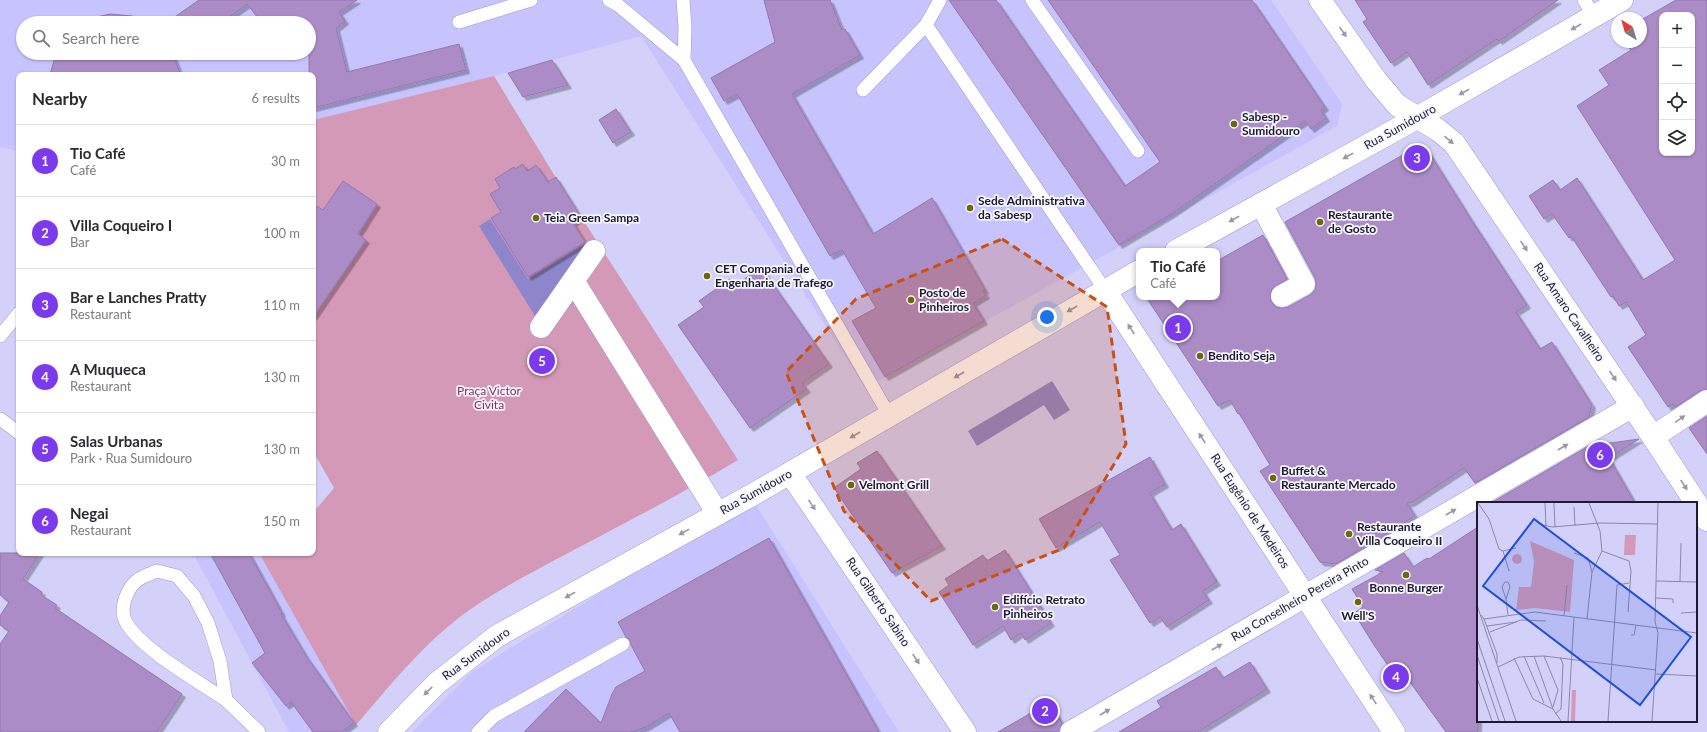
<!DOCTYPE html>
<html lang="en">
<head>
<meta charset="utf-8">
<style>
  :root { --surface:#fff; --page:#f2f2f3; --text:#2b2b33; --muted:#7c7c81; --line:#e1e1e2; --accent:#7c3aed }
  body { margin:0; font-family:Lato,sans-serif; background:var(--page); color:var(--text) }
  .controls { position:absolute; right:12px; top:12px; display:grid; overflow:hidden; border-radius:8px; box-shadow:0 1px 3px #0004 }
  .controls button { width:36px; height:36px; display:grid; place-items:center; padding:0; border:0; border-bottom:1px solid var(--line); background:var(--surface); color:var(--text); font:20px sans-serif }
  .compass { position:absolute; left:1611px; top:12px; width:36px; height:36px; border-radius:50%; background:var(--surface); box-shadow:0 1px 3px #0004; rotate:323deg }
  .you { position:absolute; left:1047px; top:317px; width:14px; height:14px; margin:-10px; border:3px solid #fff; border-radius:50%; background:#1a73e8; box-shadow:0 0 0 6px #1a73e833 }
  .badge { display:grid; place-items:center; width:26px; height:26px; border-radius:50%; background:var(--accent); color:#fff; font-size:13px; font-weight:700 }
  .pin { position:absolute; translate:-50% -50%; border:2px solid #fff; box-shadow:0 1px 4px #0006 }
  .popup { position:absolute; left:1136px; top:248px; width:84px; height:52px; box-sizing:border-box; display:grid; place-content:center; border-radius:8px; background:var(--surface); filter:drop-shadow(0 1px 3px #0005); font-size:13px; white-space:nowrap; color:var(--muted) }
  .popup b { font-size:15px; color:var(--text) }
  .popup::after { content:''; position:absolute; left:50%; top:100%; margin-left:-8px; border:8px solid transparent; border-top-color:var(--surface) }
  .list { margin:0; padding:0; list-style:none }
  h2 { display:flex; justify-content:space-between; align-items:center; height:52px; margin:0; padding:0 16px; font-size:17px }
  h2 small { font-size:13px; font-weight:400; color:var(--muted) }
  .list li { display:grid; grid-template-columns:26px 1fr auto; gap:12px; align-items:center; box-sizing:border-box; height:72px; padding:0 16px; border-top:1px solid var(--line) }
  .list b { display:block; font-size:15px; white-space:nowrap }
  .list p { margin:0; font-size:13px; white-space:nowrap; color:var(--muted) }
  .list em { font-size:13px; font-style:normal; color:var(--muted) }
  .icon { flex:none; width:22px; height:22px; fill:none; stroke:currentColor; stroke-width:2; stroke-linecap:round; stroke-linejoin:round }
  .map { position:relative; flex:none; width:1707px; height:732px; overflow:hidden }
  .search { position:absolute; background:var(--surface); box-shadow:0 1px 3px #0004; left:16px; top:16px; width:300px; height:44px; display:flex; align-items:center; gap:10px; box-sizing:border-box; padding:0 14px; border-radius:22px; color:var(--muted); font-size:15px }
  .panel { position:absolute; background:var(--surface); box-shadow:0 1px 3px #0004; left:16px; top:72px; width:300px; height:484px; border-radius:8px }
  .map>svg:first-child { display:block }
</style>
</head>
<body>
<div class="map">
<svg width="1707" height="732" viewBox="0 0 1707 732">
  <defs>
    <filter id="shadow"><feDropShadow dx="3.5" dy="3.5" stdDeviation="0" flood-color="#0004"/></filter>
  </defs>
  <rect width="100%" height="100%" fill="#d3d1f9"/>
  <g fill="#c7c3fd" fill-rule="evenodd">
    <path d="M0,0H1271L1342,104L1337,126L865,388L641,36L494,76L313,120V75H19V151L0,147ZM23,23H309V53H23Z"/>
    <path d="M752,499L899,732H412L472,672Z"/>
    <path d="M193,553H259L356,725L349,732H289Z"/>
  </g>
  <path fill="#d499b6" d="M494,76L556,178L738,460C683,493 627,522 570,552C531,573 491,593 456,620C418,650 387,689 356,725L259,553H313V513L334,488L313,451V120Z"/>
  <g fill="#8d86cb">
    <path d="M490,219L528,279L590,241L594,247L540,324L479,226Z"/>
    <path d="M1052,381L1070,410L1054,420L1044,405L977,446L968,431Z"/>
  </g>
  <g fill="#ab8cc7" stroke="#9577b0" fill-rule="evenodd" filter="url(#shadow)">
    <path d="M199,0H357L339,12L345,21L336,28L347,72L459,44L466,70L313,108V75H309V23H262L247,4L221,23H166Z"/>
    <path d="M764,0H830L842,30L845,29L860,55L792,94L873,234L932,198L985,290L983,291L986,295L973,303L984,321L885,377L852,321L876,308L842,250L830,256L737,94L724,101L711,78L775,42Z"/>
    <path d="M949,0H996L1125,186L1160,162L1048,0H1252L1325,107L1321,110L1326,118L1311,129L1305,121L1173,213L1119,245Z"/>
    <path d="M1355,0H1558L1499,41L1497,39L1428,85L1407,52L1391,63L1363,22L1367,19Z"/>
    <path d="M1676,0H1707V389L1700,391L1675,407L1673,404L1668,407L1628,347L1646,335L1626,302L1619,306L1613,296L1611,297L1571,236L1569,238L1552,214L1544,219L1529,196L1553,180L1560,190L1577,178L1643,280L1675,260L1577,106L1609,85L1599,70L1631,50L1625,42H1641V20ZM1662,15H1692V153H1662Z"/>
    <path d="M110,14L132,16L146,23H82L88,19Z"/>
    <path d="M56,53H172L181,75H50Z"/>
    <path d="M552,60L568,85L523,97L508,73Z"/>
    <path d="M616,109L631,132L613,143L599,120Z"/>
    <path d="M1415,148L1428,151L1472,221L1527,305L1516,312L1540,349L1552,342L1592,405L1589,417L1475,483L1464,468L1411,503H1407L1415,516L1336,564L1320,562L1260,471L1270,465L1239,413L1238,414L1230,400L1218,406L1146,297H1217V261L1263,235L1287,279L1272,289L1270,295L1271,302L1276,307L1282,308L1288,307L1310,295L1315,290L1316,284L1315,278L1285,222Z"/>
    <path d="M523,164L527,171L536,165L548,182L556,177L581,217L573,223L585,242L528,277L491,218L501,212L490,194L500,188L495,179L514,167L515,169Z"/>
    <path d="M343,181L377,204L358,234L366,240L313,317V204L323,210Z"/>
    <path d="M761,267L829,364L802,383L807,389L750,428L678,325L704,307L699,301L730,279L735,286Z"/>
    <path d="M1707,416V454L1689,428Z"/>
    <path d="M1639,439L1609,458L1635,503H1491L1589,446Z"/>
    <path d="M877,451L942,546L892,573L834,488L861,469L857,463Z"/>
    <path d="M1150,457L1165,484L1150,493L1172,530L1181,524L1217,582L1203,591L1209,600L1167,627L1160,617L1150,623L1110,560L1120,555L1100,522L1056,548L1039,519Z"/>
    <path d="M1478,527V732H1446L1407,678L1400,683L1374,645L1354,613L1363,607L1352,589L1383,572L1375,570L1404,553L1413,567L1427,558L1429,559Z"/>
    <path d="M769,538L879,732H680L669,713L646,727L631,732H524L566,689L601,723L612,694L616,687L645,671L631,645L630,640L626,637L618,622Z"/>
    <path d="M1005,550L1051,623L1025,640L1021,633L1011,640L1003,626L973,645L939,592L949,585L945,579L983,555L987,561Z"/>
    <path d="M0,553H40L23,579L42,592L41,595L57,605L55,608L182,694L157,732H0V644L9,631L0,625V616L9,602L0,595Z"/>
    <path d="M210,553H249L282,613L281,614L306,656L354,723L341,732H313L291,702L286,706L252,663L265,653Z"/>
    <path d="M1250,662L1267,689L1198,732H1119L1161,707L1157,701L1216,667L1223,678Z"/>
    <path d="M1050,702L1062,723L1059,732H998Z"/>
  </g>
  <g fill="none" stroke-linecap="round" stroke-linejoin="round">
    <defs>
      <g id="service">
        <path d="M609,0L618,5L684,60L889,415"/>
        <path d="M683,0L685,27L684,60"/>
        <path d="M940,0L926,25L1105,290"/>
        <path d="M1032,0L1138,151"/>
        <path d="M1584,0L1594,16"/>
        <path d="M459,22L531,0"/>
        <path d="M863,90L926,25"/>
        <path d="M0,336L19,313"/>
        <path d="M0,419L19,433"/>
        <path d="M157,571L177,576L194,596L208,623L220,661L226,700C201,683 137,647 125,620C122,614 123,606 125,599C132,580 139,578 157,571Z"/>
        <path d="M226,700L259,732"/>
        <path d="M478,732L494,716L623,644"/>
      </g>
      <g id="minor">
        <path d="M1320,0L1376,80L1397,105L1438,130L1454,143L1653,437L1707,520"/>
        <path d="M1261,204L1304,284L1282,296"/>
        <path d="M574,282L718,514"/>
        <path d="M1105,290L1394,732"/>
        <path d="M541,327L594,251"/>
        <path d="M1653,437L1707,401"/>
        <path d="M790,473L965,732"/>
        <path d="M1071,732L1633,406"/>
      </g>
      <g id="secondary">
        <path d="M1176,251L1406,124L1622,0"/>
        <path d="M389,732L437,683L497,636L752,495L1139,271"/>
      </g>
    </defs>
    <use href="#service" stroke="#9c96d5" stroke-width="14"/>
    <use href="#minor" stroke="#9c96d5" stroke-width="23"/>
    <use href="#secondary" stroke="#9c96d5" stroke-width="23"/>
    <use href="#service" stroke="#fff" stroke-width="13"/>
    <use href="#minor" stroke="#fff" stroke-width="22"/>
    <use href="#secondary" stroke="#fff" stroke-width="22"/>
  </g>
  <defs><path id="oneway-solid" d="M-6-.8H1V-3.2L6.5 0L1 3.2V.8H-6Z"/></defs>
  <g fill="#9998a3">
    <use href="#oneway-solid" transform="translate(1576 27) rotate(150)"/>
    <use href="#oneway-solid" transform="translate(1343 32) rotate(55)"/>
    <use href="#oneway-solid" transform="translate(1464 92) rotate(151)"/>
    <use href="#oneway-solid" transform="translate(1449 140) rotate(41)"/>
    <use href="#oneway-solid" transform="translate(1348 156) rotate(151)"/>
    <use href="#oneway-solid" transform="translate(1234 219) rotate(151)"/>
    <use href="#oneway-solid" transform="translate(1524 246) rotate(56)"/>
    <use href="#oneway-solid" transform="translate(1072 309) rotate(150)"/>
    <use href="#oneway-solid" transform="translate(1131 329) rotate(-123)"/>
    <use href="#oneway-solid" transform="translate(959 375) rotate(150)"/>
    <use href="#oneway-solid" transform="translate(1613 376) rotate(56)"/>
    <use href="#oneway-solid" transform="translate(1680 419) rotate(-34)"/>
    <use href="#oneway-solid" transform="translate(855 435) rotate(150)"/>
    <use href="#oneway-solid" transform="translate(1202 438) rotate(-123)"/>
    <use href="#oneway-solid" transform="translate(1563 447) rotate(-30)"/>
    <use href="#oneway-solid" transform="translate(1684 485) rotate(57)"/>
    <use href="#oneway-solid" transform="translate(812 505) rotate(56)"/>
    <use href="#oneway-solid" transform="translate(1451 512) rotate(-30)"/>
    <use href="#oneway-solid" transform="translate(684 532) rotate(151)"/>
    <use href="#oneway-solid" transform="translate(570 595) rotate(151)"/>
    <use href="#oneway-solid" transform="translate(1217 647) rotate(-30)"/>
    <use href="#oneway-solid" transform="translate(916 659) rotate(56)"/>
    <use href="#oneway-solid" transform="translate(428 691) rotate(136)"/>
    <use href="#oneway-solid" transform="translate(1373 699) rotate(-123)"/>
    <use href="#oneway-solid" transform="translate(1105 712) rotate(-30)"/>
  </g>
  <path fill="#ca5012" fill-opacity="0.2" stroke="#ca5012" stroke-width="3" stroke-dasharray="8 5" stroke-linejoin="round" d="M1002,239L1107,307L1126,444L1064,548L931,601L844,511L786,372L856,299Z"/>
  <g fill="#6c6904" stroke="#f6f6fd" stroke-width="1.5">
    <circle cx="1234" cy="124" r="4"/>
    <circle cx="970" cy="208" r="4"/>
    <circle cx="536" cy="218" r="4"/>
    <circle cx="1320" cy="222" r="4"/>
    <circle cx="707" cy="276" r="4"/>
    <circle cx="911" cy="300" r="4"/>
    <circle cx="1200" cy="356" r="4"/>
    <circle cx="1273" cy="478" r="4"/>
    <circle cx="851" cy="485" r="4"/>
    <circle cx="1349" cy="534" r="4"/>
    <circle cx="1406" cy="575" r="4"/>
    <circle cx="1358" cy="602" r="4"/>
    <circle cx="995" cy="607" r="4"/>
  </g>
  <g text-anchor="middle" stroke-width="3.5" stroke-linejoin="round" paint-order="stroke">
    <g font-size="12" font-weight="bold" fill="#1d1a32" stroke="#f6f6fd" text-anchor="start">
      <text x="1242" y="121">Sabesp -<tspan x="1242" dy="14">Sumidouro</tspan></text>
      <text x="978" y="205">Sede Administrativa<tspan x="978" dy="14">da Sabesp</tspan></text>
      <text x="1328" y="219">Restaurante<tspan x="1328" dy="14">de Gosto</tspan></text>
      <text x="544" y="222">Teia Green Sampa</text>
      <text x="715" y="273">CET Compania de<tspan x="715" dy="14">Engenharia de Trafego</tspan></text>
      <text x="919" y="297">Posto de<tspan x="919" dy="14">Pinheiros</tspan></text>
      <text x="1208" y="360">Bendito Seja</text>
      <text x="1281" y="475">Buffet &amp;<tspan x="1281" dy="14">Restaurante Mercado</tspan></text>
      <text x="859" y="489">Velmont Grill</text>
      <text x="1357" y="531">Restaurante<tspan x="1357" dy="14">Villa Coqueiro II</tspan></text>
      <text x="1406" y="592" text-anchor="middle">Bonne Burger</text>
      <text x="1003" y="604">Edifício Retrato<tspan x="1003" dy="14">Pinheiros</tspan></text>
      <text x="1358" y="620" text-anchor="middle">Well'S</text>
    </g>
    <g font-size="12" fill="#1d1a32" stroke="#f6f6fd">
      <text transform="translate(1400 127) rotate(-29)" y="4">Rua Sumidouro</text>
      <text transform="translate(1569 312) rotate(56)" y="4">Rua Amaro Cavalheiro</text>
      <text transform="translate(756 492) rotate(-29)" y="4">Rua Sumidouro</text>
      <text transform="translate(1250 511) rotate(57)" y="4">Rua Eugênio de Medeiros</text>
      <text transform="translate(1300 599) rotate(-30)" y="4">Rua Conselheiro Pereira Pinto</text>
      <text transform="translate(878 602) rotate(56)" y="4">Rua Gilberto Sabino</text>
      <text transform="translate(476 654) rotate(-36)" y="4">Rua Sumidouro</text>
    </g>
    <g font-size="12" fill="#873062" stroke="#f6f6fd">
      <text x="489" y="395">Praça Victor<tspan x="489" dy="14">Civita</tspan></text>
    </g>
  </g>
  <g transform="translate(1477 502)">
    <rect width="220" height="220" fill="#d3d1f9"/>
    <path d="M148,33H159L158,53H147ZM53,39L97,58L93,110L58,106L39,108L42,85H54L57,60ZM35 57a5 5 0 1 1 10 0a5 5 0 1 1-10 0ZM95,188H99L98,219H94Z" fill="#d499b6"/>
    <path fill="none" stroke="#8a88a9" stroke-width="1" d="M1,1L12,17L22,47L26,49L39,46M68,1L69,24M77,1L78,25M112,1L123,29L125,49L115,70M97,5L98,24M58,17L66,23L75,25L123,21L181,22M26,49L32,69M125,49L152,59L154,69L151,110M97,51L111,56L115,70L110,117M179,79L220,80M28,80H31L33,85L29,97L25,85ZM203,80L204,41M179,96L196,97V101M29,97L31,113M0,103L39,219M204,111L220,110M4,113L7,117L58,110L220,131M87,114L90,83M7,117L20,152V161M10,124L39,120M13,130L44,118L69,119M154,133H157L159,123M0,137L28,219M0,153L22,219M47,154L67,201M57,154L76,207L84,219M67,154L81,188L76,205M37,156L56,197L76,207M21,165L42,155L67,154L179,168M179,172L220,174M0,176L15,219M78,212L84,207L86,162L83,155M91,219L97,115M131,219L140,83L152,81M175,219L181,131L178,120L181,1"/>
    <path fill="#1d4ed8" fill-opacity="0.15" stroke="#1d4ed8" stroke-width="2" d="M57,17L214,135L163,203L6,84Z"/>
    <rect width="220" height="220" fill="none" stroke="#1d1a32" stroke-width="2"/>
  </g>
</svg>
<div class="controls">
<button>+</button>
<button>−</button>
<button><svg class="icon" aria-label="locate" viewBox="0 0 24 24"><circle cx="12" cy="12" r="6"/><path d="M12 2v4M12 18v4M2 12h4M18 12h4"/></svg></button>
<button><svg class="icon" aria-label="layers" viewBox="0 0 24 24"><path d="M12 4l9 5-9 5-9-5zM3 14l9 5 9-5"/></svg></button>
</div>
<svg class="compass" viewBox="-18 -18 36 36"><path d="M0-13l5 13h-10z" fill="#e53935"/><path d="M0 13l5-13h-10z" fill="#7c7c81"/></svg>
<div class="you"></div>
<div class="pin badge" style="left:1178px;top:328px">1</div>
<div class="popup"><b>Tio Café</b>Café</div>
<div class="pin badge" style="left:1045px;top:711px">2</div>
<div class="pin badge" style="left:1417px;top:158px">3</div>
<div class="pin badge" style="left:1396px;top:677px">4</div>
<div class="pin badge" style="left:542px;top:361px">5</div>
<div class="pin badge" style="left:1600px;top:455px">6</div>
<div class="search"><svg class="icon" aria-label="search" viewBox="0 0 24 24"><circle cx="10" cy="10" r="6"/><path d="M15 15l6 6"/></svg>Search here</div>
<section class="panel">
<h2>Nearby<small>6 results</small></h2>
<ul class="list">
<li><span class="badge">1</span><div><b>Tio Café</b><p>Café</p></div><em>30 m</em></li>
<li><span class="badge">2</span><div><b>Villa Coqueiro I</b><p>Bar</p></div><em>100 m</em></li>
<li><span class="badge">3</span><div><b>Bar e Lanches Pratty</b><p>Restaurant</p></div><em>110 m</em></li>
<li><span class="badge">4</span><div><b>A Muqueca</b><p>Restaurant</p></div><em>130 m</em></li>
<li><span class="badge">5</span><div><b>Salas Urbanas</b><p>Park · Rua Sumidouro</p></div><em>130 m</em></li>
<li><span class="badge">6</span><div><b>Negai</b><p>Restaurant</p></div><em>150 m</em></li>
</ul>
</section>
</div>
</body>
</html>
